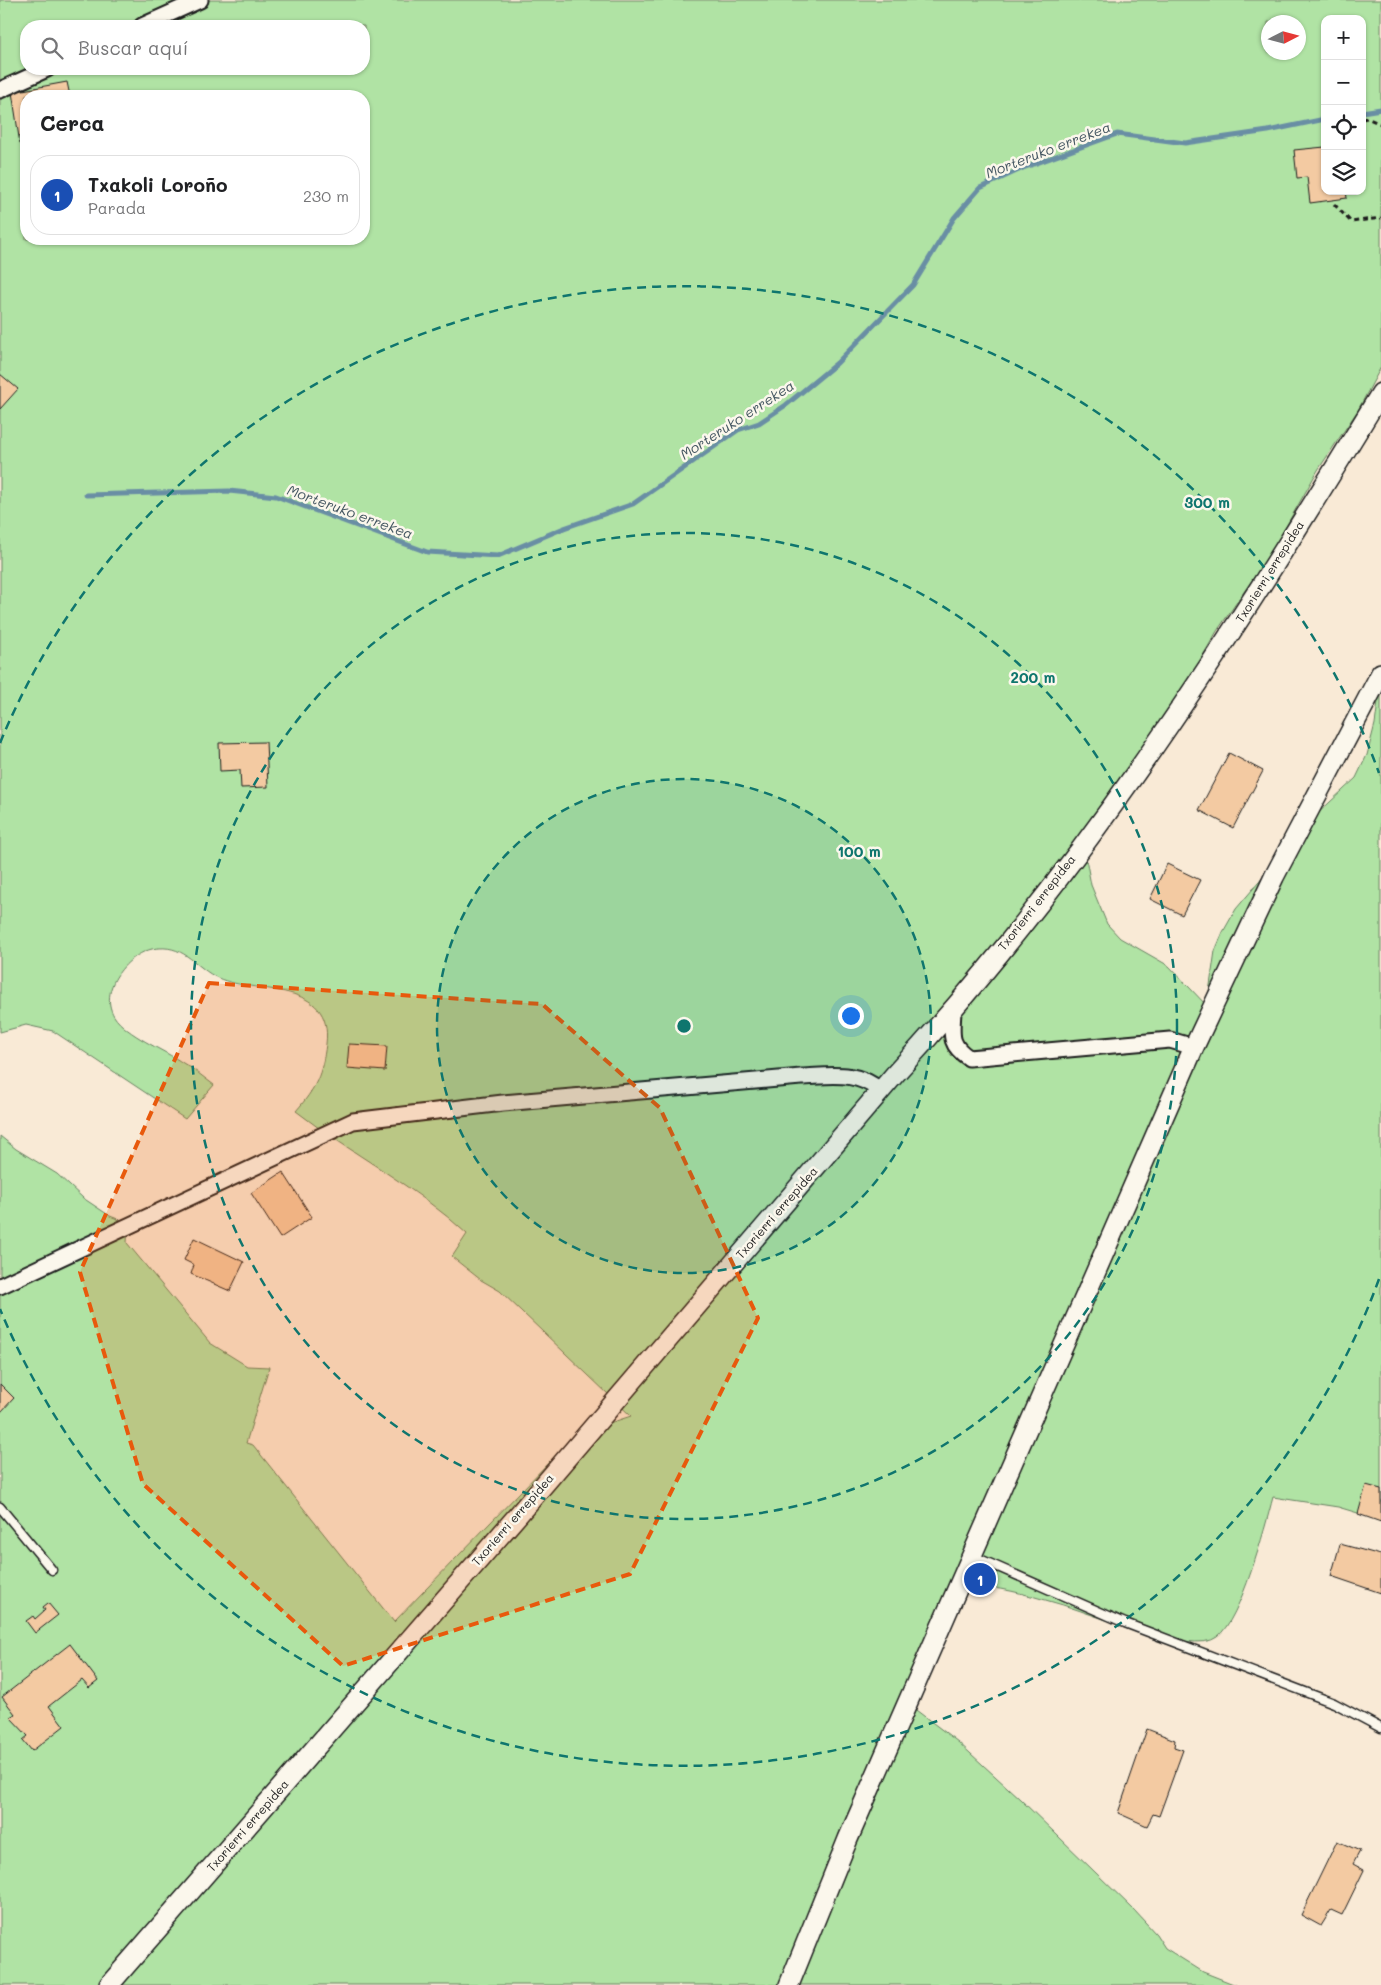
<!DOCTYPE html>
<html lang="es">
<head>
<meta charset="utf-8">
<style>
  :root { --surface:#fff; --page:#f2f2f2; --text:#202124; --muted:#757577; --line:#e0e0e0; --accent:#0b8043 }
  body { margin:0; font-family:Mali,sans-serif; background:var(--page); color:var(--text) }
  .controls { position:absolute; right:15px; top:15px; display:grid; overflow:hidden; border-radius:10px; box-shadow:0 1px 4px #0004 }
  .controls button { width:45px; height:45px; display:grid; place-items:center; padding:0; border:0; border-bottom:1px solid var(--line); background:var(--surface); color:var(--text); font:25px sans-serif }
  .compass { position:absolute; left:1261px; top:15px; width:45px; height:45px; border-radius:50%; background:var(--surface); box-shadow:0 1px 4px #0004; rotate:84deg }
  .you { position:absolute; left:850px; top:1015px; width:18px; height:18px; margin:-12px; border:4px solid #fff; border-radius:50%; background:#1a73e8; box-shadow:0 0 0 8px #1a73e833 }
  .badge { display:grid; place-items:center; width:32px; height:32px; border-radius:50%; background:var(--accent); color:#fff; font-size:16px; font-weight:700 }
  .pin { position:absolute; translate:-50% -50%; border:2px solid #fff; box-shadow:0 1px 5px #0006 }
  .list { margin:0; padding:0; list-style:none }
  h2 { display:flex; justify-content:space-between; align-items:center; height:65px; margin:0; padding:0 20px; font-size:21px }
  h2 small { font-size:16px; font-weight:400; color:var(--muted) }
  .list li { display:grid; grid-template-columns:32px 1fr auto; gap:15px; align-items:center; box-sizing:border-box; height:80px; margin:0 10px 10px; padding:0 10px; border:1px solid var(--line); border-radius:20px }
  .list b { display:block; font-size:19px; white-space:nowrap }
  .list p { margin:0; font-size:16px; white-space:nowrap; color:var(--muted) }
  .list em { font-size:16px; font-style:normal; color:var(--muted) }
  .icon { flex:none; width:28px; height:28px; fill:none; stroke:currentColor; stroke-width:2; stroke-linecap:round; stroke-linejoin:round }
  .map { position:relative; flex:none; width:1381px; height:1985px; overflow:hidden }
  .search { position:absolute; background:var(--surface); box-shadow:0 1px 4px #0004; left:20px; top:20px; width:350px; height:55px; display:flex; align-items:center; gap:12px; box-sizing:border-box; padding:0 18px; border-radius:20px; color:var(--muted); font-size:19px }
  .panel { position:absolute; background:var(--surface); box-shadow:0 1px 4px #0004; left:20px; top:90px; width:350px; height:155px; border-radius:20px }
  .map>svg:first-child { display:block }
</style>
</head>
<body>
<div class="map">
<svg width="1381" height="1985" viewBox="0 0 1381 1985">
  <rect width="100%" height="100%" fill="#f9ead6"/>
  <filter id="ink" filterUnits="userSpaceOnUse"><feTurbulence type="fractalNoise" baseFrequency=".02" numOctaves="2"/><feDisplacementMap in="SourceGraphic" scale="10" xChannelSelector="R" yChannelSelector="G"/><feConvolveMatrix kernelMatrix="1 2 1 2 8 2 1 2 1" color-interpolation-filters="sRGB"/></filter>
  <g filter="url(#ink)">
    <path fill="#b0e3a4" stroke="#668060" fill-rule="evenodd" d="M0,0H1381V367L1358,410L1318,470L1272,551L1217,631L1166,720L1132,761L1081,832L1091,885L1107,924L1120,938L1169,966L1207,1006L1215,951L1223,932L1236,909L1264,876L1290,839L1356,778L1367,755L1375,724L1381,680V1520L1338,1507L1273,1497C1265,1528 1241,1619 1217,1637C1192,1657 1087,1611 1056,1603C1028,1595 996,1585 967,1587L912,1707L958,1742L1020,1799L1134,1910L1156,1934L1165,1948L1203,1972L1236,1985H0V1136L16,1149L57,1174L83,1198L110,1216L128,1223L127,1243L210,1343L247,1366L269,1367L246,1443L253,1445L394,1622L586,1424L613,1422L631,1416L500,1291L481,1280L452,1257L467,1234C416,1186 351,1154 296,1111C316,1088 322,1075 326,1044C334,979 256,995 218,978C196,968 186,946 159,948C131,949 97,988 114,1016C126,1035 164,1050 183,1063C194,1069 203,1077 214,1085L185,1119L53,1031L26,1025L0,1032ZM1325,19H1362V191H1325ZM1268,22H1298V52H1268ZM26,26H364V69H26ZM26,96H364V239H26Z"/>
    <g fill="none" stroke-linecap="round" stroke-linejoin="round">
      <g stroke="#698ea4" stroke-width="5">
        <path d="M1362,112L1381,109"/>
        <path d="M86,495L229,491L276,496L427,552L498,556L564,528L633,504L738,430L759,423L786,405L837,363L913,285L954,218L980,188L1023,168L1117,134L1185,143L1268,131L1325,119"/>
      </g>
    </g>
    <g fill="#f3caa2" stroke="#1c1c1c">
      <path d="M67,82L70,96H26V144H20L12,92Z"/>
      <path d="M1325,147V191H1346L1347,198L1310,203L1307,177L1297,178L1294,150Z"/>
      <path d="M0,374L18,389L0,409Z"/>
      <path d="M266,742L268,787L241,788L240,770L220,771L219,743Z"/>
      <path d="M1229,753L1263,771L1233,828L1199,810Z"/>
      <path d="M1167,864L1200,880L1182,915L1150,899Z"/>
      <path d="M349,1044L387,1046L385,1071L347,1068Z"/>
      <path d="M283,1172L312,1217L280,1238L251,1193Z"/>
      <path d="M194,1238L244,1262L230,1291L191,1274L194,1265L184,1260Z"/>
      <path d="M0,1384L14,1398L0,1413Z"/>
      <path d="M1366,1485L1381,1489V1522L1358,1514Z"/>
      <path d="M1340,1544L1381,1555V1593L1331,1576Z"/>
      <path d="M48,1603L58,1615L35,1633L26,1621L33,1616L35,1619L45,1610L43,1607Z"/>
      <path d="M70,1644L98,1681L89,1688L82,1680L49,1706L64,1726L32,1751L23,1740L28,1736L10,1717L15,1714L2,1697Z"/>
      <path d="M1147,1729L1175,1740L1174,1747L1183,1750L1159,1816L1153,1814L1147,1826L1118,1813Z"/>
      <path d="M1337,1841L1360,1851L1353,1864L1364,1870L1342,1915L1331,1910L1321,1926L1301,1915Z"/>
    </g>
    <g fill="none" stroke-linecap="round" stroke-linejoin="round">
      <defs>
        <g id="service">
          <path d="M0,1507L52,1570"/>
          <path d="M973,1556L1125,1623L1334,1703L1381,1728"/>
        </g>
        <g id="minor">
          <path d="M142,26L200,0"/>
          <path d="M0,90L47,69"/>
          <path d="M953,1011C952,1034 948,1044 969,1058L1170,1040L1194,1047"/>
          <path d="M0,1286L353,1121L503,1103L801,1077C831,1076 856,1070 881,1091"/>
        </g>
        <g id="tertiary">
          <path d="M109,1985L518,1515L896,1073C1086,868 1236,630 1381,393"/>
          <path d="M789,1985L848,1839L1194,1047L1274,877L1381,673"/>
        </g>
      </defs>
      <use href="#service" stroke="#1c1c1c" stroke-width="11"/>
      <use href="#minor" stroke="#1c1c1c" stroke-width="19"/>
      <use href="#tertiary" stroke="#1c1c1c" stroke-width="22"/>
      <g stroke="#1c1c1c" stroke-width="3" stroke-dasharray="5 4" stroke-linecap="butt">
        <path d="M1362,119L1367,118L1381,124"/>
        <path d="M1334,204L1351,222L1381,218"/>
      </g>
      <use href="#service" stroke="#fbf7ec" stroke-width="8"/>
      <use href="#minor" stroke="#fbf7ec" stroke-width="15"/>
      <use href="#tertiary" stroke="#fbf7ec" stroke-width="19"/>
    </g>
  </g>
  <path fill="#e8590c" fill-opacity="0.2" stroke="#e8590c" stroke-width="4" stroke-dasharray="10 6" stroke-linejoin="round" d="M209,983L542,1004L660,1108L758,1318L630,1574L343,1666L143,1484L80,1272Z"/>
  <circle cx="684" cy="1026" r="247" fill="#0f766e" fill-opacity=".12"/>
  <g fill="none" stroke="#0f766e" stroke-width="2.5" stroke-dasharray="9 6">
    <circle cx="684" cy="1026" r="247"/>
    <circle cx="684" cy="1026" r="493"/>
    <path d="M1379 1279A740 740 0 0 1 0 1309M0 743A740 740 0 0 1 1379 773"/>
  </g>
  <g text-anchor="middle" stroke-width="5" stroke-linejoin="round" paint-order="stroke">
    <g font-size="12" fill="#1c1c1c" stroke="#fbf7ec">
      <text transform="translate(1270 572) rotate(-58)" y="4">Txorierri errepidea</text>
      <text transform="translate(1037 903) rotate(-52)" y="4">Txorierri errepidea</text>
      <text transform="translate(777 1213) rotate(-49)" y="4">Txorierri errepidea</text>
      <text transform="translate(513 1520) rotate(-49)" y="4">Txorierri errepidea</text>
      <text transform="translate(248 1826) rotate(-49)" y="4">Txorierri errepidea</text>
    </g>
    <g font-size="14" font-style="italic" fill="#435560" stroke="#fbf7ec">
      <text transform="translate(1048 150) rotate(-21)" y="5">Morteruko errekea</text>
      <text transform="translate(737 420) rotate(-33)" y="5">Morteruko errekea</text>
      <text transform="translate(350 512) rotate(20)" y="5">Morteruko errekea</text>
    </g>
  </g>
  <circle cx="684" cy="1026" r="8" fill="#0f766e" stroke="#fbf7ec" stroke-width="2.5"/>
  <g font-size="15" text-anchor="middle" font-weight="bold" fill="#0f766e" stroke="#fbf7ec" stroke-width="5" stroke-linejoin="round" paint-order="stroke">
    <text x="1207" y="508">300 m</text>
    <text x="1033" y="683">200 m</text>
    <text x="859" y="857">100 m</text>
  </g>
</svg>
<div class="controls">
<button>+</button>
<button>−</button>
<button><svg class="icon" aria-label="locate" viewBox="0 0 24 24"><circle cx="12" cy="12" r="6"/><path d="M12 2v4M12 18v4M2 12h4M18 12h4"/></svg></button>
<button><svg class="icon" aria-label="layers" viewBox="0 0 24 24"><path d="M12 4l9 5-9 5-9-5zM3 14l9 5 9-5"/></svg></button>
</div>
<svg class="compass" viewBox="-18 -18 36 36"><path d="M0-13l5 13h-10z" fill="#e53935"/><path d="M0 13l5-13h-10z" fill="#757577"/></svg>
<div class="you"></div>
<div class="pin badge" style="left:980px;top:1579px;background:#1a4fb4">1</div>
<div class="search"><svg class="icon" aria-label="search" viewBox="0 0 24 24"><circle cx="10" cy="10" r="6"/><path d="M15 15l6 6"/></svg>Buscar aquí</div>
<section class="panel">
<h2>Cerca<small></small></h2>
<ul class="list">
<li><span class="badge" style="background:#1a4fb4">1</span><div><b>Txakoli Loroño</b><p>Parada</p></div><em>230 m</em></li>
</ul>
</section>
</div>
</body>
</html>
